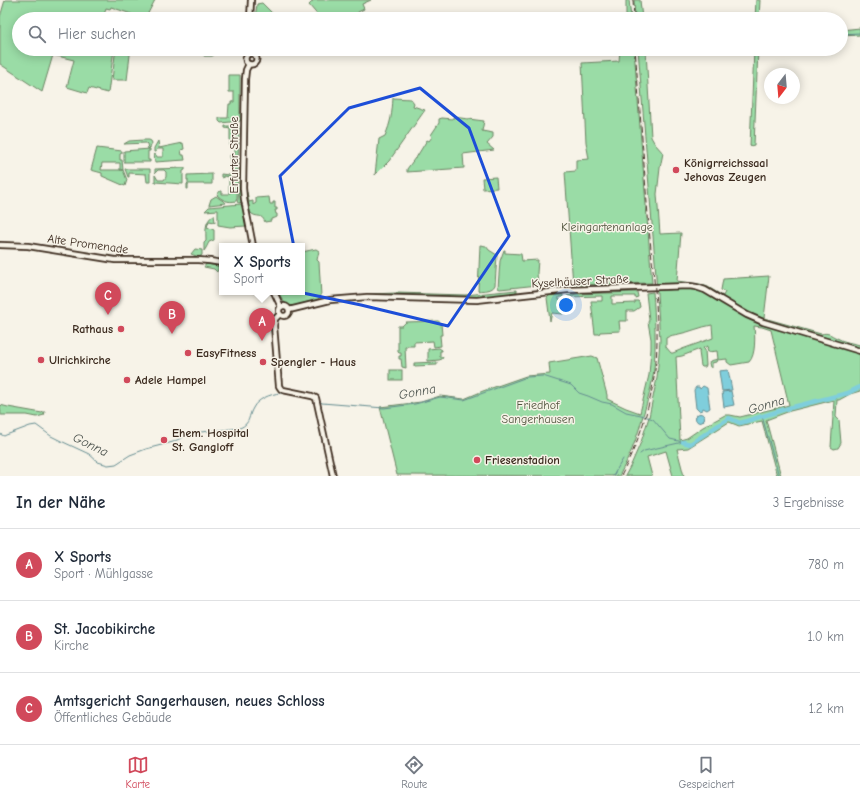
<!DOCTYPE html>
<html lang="de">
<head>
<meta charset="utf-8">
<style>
  :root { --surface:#fff; --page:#f2f2f3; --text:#1f2937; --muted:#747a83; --line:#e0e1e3; --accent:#d1495b }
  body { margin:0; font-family:"Comic Neue",sans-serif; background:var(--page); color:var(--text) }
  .compass { position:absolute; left:764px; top:68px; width:36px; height:36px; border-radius:50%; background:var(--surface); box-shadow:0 2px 10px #0003; rotate:196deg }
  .you { position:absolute; left:566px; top:305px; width:14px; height:14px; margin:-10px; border:3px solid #fff; border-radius:50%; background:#1a73e8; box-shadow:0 0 0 6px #1a73e833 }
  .badge { display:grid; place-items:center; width:26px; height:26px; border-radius:50%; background:var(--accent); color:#fff; font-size:13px; font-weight:700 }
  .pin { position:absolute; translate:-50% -33px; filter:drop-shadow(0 1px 2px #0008) }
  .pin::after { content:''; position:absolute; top:21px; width:14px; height:12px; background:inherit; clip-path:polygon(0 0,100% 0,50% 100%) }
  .popup { position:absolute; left:219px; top:243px; width:86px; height:52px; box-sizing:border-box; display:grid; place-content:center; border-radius:0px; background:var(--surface); filter:drop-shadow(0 1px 3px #0005); font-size:13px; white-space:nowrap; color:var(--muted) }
  .popup b { font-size:15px; color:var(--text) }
  .popup::after { content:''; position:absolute; left:50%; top:100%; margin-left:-8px; border:8px solid transparent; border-top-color:var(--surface) }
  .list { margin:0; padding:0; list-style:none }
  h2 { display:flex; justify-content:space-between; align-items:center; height:52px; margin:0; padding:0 16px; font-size:17px }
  h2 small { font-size:13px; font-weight:400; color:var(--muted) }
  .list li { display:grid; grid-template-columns:26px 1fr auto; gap:12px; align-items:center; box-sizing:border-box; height:72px; padding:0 16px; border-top:1px solid var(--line) }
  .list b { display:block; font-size:15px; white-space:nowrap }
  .list p { margin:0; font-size:13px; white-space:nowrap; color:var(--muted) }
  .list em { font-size:13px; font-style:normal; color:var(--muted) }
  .icon { flex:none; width:22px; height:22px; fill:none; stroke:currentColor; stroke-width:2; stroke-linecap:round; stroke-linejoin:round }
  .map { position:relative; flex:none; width:860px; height:476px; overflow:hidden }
  .search { position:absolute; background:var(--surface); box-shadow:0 2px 10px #0003; left:12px; right:12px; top:12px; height:44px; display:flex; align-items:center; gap:10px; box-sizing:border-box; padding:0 14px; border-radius:22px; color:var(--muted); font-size:15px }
  .sheet { height:268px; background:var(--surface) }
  nav { display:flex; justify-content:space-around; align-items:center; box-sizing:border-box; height:56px; border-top:1px solid var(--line); background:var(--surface); font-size:11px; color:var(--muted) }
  nav a { display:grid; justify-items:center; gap:2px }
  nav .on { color:var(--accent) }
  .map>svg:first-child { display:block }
</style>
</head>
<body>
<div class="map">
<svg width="860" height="476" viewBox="0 0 860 476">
  <rect width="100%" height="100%" fill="#f7f3e8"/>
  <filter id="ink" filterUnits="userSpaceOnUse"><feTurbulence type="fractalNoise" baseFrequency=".025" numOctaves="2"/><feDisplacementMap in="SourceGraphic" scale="8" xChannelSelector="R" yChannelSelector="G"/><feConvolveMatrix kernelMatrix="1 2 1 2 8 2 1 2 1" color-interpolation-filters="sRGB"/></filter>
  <g filter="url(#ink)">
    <g fill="#9adca6" stroke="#6a8362" fill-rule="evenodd">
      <path d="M5,0H155L145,19H142L137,16L111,7L110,9L106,8L103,19H19V49H114L108,93L89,88L87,93L67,87L74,60L53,55L42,92L0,64V17Z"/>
      <path d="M314,0H371L362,4L364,9L358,12L354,18L349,19H321L309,5Z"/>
      <path d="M626,0H629L631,19H626Z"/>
      <path d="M634,0H640L642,19H635Z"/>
      <path d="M756,0H760L759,19H755Z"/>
      <path d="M262,3L278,19H255L257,4Z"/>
      <path d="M860,28V35L841,36V30Z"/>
      <path d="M121,49L129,50L130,55L127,80H112L115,55L117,52Z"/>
      <path d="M207,49H214V55L212,56H204L203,51L207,50Z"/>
      <path d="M620,49H634L652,283L573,285L565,172L576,171V160L589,159L586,142L582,63L619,61Z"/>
      <path d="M638,49H674L646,51L651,137L655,144L663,153L660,168L657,194L660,234L681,233L677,281L700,284L708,287L723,296L725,292L721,290L723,279L769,276L764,318L821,334C829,332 830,335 837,338C843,342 853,343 860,345V391L850,394L839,400H837L836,417L839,420L841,443L838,448L834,449L831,447L833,416L834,400L790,411L766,420L781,476H777L762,421L739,426L729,422L688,448L677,449L684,476H673L666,451L647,457L652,476H625L631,465L641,442L649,417L657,378L660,340L655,261ZM712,325L713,338C700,343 686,347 673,353H671L666,347V338C671,335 674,335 679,334C690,332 700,327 712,325ZM754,326L762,327L771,330L789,405L740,417L730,415H725L703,427L687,438L680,440L676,357L682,356L700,349L699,352L701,366L702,367H705L706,365L705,350L703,348L708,346L707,349L708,352L717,351L718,359L710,361L709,363L710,367L712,368V363L716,362L717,360L727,359V362L731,365L749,362C756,355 755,336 754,326Z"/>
      <path d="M754,49H758L754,145L750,146Z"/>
      <path d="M229,75H240V121L221,123L219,121V118H228L229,104H231V102H234V92H229Z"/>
      <path d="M393,98L411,99L414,103L413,106L425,110L389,161L375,175L379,139L385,136C391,122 392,114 393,98Z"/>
      <path d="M453,117L484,121L482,131L493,133V137L487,144L494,150L463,154L464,168L407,172V169L415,158H416L427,140L429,141L432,137L431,135L439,123V119L442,118L453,119Z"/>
      <path d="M225,126H235L239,127L238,160L233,154H235V147L230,146V129L225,128Z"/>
      <path d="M144,140H149L151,141L152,143L150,148L148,149L147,144L146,143L124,144L129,141Z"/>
      <path d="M158,141L159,148L183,143L184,149L181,150L182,155H184L185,160L155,162L154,154L156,155L157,157H163V149H157L156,152H154V148Z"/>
      <path d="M97,148L122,151V153L120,154V160H122L123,170H120V163H102L101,170H123L127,180L125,186L102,176V173L91,170Z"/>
      <path d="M150,149V151H148V160H150V162H124V151Z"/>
      <path d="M230,155H232L238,161L237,199L236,201C228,203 222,200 217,195L220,191H222V194H229V177L223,176V178L221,177V174L229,175L231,178L235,177V170L230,169Z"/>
      <path d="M240,166L241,168V189L242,202L239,203L237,202L238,200Z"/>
      <path d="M185,168V170L183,171V184L155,182V175L158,180H164L166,177V172L164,170H158L155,173V169Z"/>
      <path d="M125,169H150V182H147L146,174L129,173V177H128Z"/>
      <path d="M212,174V184H188V189H187V184L188,183V180H187V175Z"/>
      <path d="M496,177L497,188L483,189L482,178Z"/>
      <path d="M245,192H247L249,202L253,201V205L256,203V198L269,197L270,204H273V202H275V208H277V210H275L276,214H277V217L275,218L271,219V221L265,222C261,213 258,218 252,214C248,211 247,197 245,192Z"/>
      <path d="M216,196L226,203L209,205L211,199Z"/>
      <path d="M241,204L243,208L246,226L230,227L218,225V210L205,211L209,207Z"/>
      <path d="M214,215L215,222L209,221L207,227L214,230V240L209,242L206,248L204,251V243L206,241C206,231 204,221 214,215Z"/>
      <path d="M480,245L486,246L489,250L497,255L495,285C492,291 485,290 478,291Z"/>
      <path d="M195,249L202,250V255L199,257L191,254Z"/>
      <path d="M316,249L319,251L317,260L319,262L321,296L318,299L291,307L284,302L278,292H302V252Z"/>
      <path d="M504,250H505V253L521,254L522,261L538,260L537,273L538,285L500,289L498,288L500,261Z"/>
      <path d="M206,264L219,266L217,272L214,269L204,267Z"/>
      <path d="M517,290V292H515V293L513,294L484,299L483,296L480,297H453L369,294L397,293L465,295Z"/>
      <path d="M637,292L638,297L635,298V296H612V304L635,303V301H638L639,302L640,307L634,311H627V321H619L620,331L600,332L599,334H595L591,301H602V296L567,297V296L577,294Z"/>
      <path d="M653,292C655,318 656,343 654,369C652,386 647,403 642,419C636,441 630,456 619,476L397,475L380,407L421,402L440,396L464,399L483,391L526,376L550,374L549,363L592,356L597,358L607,395V399L626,408L640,413L649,375L651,349V339L648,322L649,320L646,293Z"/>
      <path d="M550,295H563V297H559V300H563V314L552,313L550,321L547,298Z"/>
      <path d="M438,321L441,323L442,335H440L441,346L434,347L433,341L414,342V346H407V347H405L406,368L402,367L401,359H399V356H401V353H399L398,352V326H402L406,322Z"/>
      <path d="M439,348L442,350V351H440V357H443L442,359L439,360L428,361V349Z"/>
      <path d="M437,362V365L414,366V363Z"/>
      <rect x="390" y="370" width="12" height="10"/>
      <path d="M0,405L8,407L42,413L43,412H45L44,415L37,417L27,415H1Z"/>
    </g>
    <g fill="#7fcedc" stroke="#648c90">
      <path d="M728,370L732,390L722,391L719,371Z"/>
      <path d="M703,386L707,388L710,408L707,410L703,408L702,410L699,411L696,408L694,390L696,387H699L700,389Z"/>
      <path d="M731,391L734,405L724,407L722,392Z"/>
      <circle cx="700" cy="418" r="4.5"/>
    </g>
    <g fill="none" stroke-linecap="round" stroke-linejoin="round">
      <g stroke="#648c90" stroke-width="1">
        <path d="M841,34L860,33"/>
        <path d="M836,395V399"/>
        <path d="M319,401L322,403L384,408L415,404L440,397L464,400L527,377L543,376L571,385L579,393L588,396L602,402L612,404L626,412L641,415L653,419L670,439L683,442"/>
        <path d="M762,416L779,476"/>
        <path d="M0,434L4,436L6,435L30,426L36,425L51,436L61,441L89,454L98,462L108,465L116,464L130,455L146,449L173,442L191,433L240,428C251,423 248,416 253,408C257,399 271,394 280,393C288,393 307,397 314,400"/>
        <path d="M640,454L644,451L683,442"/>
        <path d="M613,476L623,459"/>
      </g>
      <path stroke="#7fcedc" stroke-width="4.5" d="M683,442L690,444L729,418L740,423L789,408L848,393L860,387"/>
      <defs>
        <g id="secondary">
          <path d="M250,19L251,0"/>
          <circle cx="251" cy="59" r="5.5"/>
          <path d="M249,64L246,70L245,79L243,188L244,199L253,246"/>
          <path d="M0,245L28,246L115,260H198L210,261L222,263"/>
          <path d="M274,292L281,307"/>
          <circle cx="284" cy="311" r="5"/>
          <path d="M289,310L330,300L367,297L477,300L568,290L689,286L696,287L705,290L747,315L763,322L860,351"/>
          <path d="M280,314L275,319L274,326L279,386L281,389L283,390L312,396L316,398L333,476"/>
        </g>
      </defs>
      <use href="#secondary" stroke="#3b2a1e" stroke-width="8"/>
      <use href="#secondary" stroke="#f7f3e8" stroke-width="4.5"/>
      <g stroke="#3b2a1e" stroke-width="1" stroke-dasharray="6 3" stroke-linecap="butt">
        <path d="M633,0L634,19"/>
        <path d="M621,476C643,434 656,390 657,342C658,304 652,265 649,227C644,168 640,108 635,49"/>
      </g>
    </g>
  </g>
  <path fill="none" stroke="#1d4ed8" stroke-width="3" stroke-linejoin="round" d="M420,88L469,128L509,236L448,326L361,305L303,293L280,176L349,108Z"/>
  <g fill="#d1495b" stroke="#f7f3e8" stroke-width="1.5">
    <circle cx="676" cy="170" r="4"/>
    <circle cx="121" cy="329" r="4"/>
    <circle cx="188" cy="353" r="4"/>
    <circle cx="41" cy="360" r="4"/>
    <circle cx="263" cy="362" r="4"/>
    <circle cx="127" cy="380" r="4"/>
    <circle cx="164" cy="440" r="4"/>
    <circle cx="477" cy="460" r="4"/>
  </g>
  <g text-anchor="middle" stroke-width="3" stroke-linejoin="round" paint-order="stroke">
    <g font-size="12" fill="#3b2a1e" stroke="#f7f3e8">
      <text transform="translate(234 155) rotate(-90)" y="4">Erfurter Straße</text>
      <text transform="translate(88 244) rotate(8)" y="4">Alte Promenade</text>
      <text transform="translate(580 281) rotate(-3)" y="4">Kyselhäuser Straße</text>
    </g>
    <g font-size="12" font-weight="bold" fill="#3b2a1e" stroke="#f7f3e8" text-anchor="start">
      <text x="684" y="167">Königrreichssaal<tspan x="684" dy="14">Jehovas Zeugen</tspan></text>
      <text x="113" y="333" text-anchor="end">Rathaus</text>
      <text x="196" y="357">EasyFitness</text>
      <text x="49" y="364">Ulrichkirche</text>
      <text x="271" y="366">Spengler - Haus</text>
      <text x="135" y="384">Adele Hampel</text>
      <text x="172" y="437">Ehem. Hospital<tspan x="172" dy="14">St. Gangloff</tspan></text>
      <text x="485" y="464">Friesenstadion</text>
    </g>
    <g font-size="12" fill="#535640" stroke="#f7f3e8">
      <text x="607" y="231">Kleingartenanlage</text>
      <text x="538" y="409">Friedhof<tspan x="538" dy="14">Sangerhausen</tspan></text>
    </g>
    <g font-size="13" font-style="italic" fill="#4c534e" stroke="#f7f3e8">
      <text transform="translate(417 391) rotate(-10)" y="5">Gonna</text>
      <text transform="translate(766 404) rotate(-16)" y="5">Gonna</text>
      <text transform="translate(91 444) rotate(26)" y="5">Gonna</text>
    </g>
  </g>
</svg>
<svg class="compass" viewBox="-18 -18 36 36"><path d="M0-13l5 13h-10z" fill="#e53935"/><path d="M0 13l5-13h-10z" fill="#747a83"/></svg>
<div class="you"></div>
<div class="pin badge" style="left:262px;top:341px">A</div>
<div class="popup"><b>X Sports</b>Sport</div>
<div class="pin badge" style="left:172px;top:334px">B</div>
<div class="pin badge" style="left:108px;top:315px">C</div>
<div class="search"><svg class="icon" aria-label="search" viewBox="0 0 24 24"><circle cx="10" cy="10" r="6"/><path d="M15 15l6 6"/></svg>Hier suchen</div>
</div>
<section class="sheet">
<h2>In der Nähe<small>3 Ergebnisse</small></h2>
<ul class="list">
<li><span class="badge">A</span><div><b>X Sports</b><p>Sport · Mühlgasse</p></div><em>780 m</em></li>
<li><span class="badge">B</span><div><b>St. Jacobikirche</b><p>Kirche</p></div><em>1.0 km</em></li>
<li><span class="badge">C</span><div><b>Amtsgericht Sangerhausen, neues Schloss</b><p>Öffentliches Gebäude</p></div><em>1.2 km</em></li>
</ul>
</section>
<nav>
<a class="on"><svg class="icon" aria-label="map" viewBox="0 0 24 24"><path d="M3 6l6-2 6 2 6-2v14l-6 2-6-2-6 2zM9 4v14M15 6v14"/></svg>Karte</a>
<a><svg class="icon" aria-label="directions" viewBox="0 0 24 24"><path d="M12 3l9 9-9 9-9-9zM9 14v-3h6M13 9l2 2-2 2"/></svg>Route</a>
<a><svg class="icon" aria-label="saved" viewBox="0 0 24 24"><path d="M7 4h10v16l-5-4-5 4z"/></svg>Gespeichert</a>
</nav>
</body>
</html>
